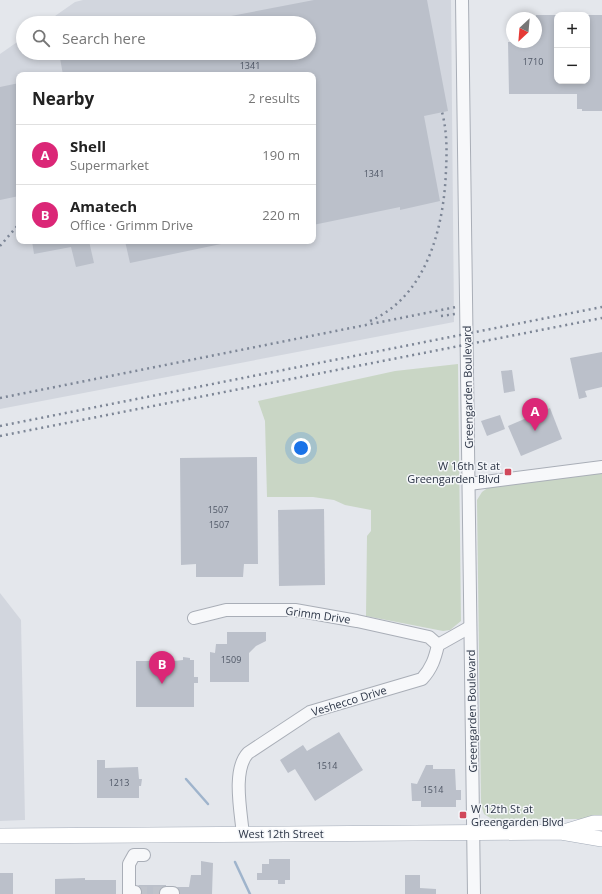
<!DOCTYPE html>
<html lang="en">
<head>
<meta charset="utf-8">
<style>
  :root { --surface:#fff; --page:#f6f6f6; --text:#222; --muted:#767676; --line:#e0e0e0; --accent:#db2777 }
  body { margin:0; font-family:"Open Sans",sans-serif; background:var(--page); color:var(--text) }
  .controls { position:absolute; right:12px; top:12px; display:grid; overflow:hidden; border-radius:8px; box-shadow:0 2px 6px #0003 }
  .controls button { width:36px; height:36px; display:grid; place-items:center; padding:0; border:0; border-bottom:1px solid var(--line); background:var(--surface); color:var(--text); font:20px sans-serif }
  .compass { position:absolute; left:506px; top:12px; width:36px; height:36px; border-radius:50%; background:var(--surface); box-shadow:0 2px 6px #0003; rotate:206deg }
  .you { position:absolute; left:301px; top:448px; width:14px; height:14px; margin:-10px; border:3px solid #fff; border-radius:50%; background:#1a73e8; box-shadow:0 0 0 6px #1a73e833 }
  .badge { display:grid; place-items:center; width:26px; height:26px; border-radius:50%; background:var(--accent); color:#fff; font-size:13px; font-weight:700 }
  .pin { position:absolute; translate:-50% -33px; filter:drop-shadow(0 1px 2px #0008) }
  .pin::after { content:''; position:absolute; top:21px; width:14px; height:12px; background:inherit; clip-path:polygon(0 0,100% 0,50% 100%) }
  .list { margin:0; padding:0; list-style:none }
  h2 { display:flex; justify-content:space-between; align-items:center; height:52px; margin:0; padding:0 16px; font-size:17px }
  h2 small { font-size:13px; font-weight:400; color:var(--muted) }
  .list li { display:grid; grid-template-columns:26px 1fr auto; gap:12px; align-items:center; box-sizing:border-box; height:60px; padding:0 16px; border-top:1px solid var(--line) }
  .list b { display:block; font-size:15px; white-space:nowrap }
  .list p { margin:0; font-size:13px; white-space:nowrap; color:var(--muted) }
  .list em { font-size:13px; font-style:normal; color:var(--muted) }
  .icon { flex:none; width:22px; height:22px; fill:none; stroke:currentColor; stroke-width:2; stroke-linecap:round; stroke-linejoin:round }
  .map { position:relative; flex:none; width:602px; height:894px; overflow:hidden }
  .search { position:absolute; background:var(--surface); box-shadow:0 2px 6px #0003; left:16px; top:16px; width:300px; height:44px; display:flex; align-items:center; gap:10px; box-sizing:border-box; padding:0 14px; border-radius:22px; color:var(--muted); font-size:15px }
  .panel { position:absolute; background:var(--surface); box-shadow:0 2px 6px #0003; left:16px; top:72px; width:300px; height:172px; border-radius:8px }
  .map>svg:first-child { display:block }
</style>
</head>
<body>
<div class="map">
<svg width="602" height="894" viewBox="0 0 602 894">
  <rect width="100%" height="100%" fill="#e4e7ec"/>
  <g fill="#d2d6de" fill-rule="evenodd">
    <path d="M83,0H451L454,322L0,409V54L23,38V53H309V23H45L75,2ZM19,75H313V241H19Z"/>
    <path d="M0,593L21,620L25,820L0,821Z"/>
  </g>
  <g fill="#c9d6c5">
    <path d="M458,364L461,621L450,630L443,631L366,616L367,536L371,531V510L345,505L334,500L313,497H267L265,421L258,401L395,371Z"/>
    <path d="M602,472V819H492L484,814L481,805L477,500L482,492L489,487Z"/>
  </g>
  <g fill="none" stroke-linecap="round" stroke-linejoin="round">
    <g stroke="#9fb4cc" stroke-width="2.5">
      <path d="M186,779L208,804"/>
      <path d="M235,862L250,894"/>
    </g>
  </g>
  <g fill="#bbc0ca">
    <path d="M314,0H427L448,111L424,116L440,201L400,210V207L313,225V75H63L60,58L86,53H157L158,55L171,53H309V23H211L210,20Z"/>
    <path d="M536,15H557V81H587V15H602V111H582V109H577V94H509L508,42H536Z"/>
    <path d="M19,83V196L0,200V87Z"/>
    <path d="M32,241H89L94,263L76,267L71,247L34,254Z"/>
    <path d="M125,241H220L221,244L130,263Z"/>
    <path d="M602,352V387L585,391L587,397L579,399L570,358Z"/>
    <path d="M512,370L515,391L504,393L501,371Z"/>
    <path d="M550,408L562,439L521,456L508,426Z"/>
    <path d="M500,415L505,429L487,436L481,421Z"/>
    <path d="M257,457L258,564H244L243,577H196V564L181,565L180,458Z"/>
    <path d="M324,509L325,585L279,586L278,510Z"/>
    <path d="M227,632H266V641L256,646L249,653V682H210V652L215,653L216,644H227Z"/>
    <path d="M183,657L190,658V660H194V677H198V683H194V707H136V661H174L183,660Z"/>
    <path d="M339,732L363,770L315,801L295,769L288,773L280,760L303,745L307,751Z"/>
    <path d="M97,760H105V768L138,767L139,779H142L141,786H139V798H97Z"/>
    <path d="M426,765H433V769H455L456,790H461V800H456V807H421V801H412L411,783L417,784Z"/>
    <path d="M269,859H290V880H285V884H278V880H257V873H262V864H269Z"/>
    <path d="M201,861L213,863L212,894H180L177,887H189L191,875H201Z"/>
    <rect x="0" y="873" width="13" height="21"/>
    <path d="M405,875H420V888L436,889V894H405Z"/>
    <path d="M85,878V880H116V894H55V879Z"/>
    <path d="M138,885H166V886L160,889L159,894H142V890Z"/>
  </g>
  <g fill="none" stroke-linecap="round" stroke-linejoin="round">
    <path stroke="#bfc3cb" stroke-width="12" stroke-dasharray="12 6" stroke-linecap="butt" d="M135,892L166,893"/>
    <defs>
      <g id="minor">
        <path d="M462,0L474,894"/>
        <path d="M469,484L602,467"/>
        <path d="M194,618L226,610H295L357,621L429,637L438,645"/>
        <path d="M243,835C241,812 232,770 248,753L310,712L422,679C432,668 435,658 438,645L470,627"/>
        <path d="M135,892L129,893V864L134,855H144"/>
        <path d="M166,893H173"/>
      </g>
      <g id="major">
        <path d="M564,832L594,823H602"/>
        <path d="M0,836L561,832L602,839"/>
      </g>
    </defs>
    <use href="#minor" stroke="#a9aeb7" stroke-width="14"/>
    <use href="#major" stroke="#a3abb8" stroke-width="16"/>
    <use href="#minor" stroke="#f7f8fa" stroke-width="12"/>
    <use href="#major" stroke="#fff" stroke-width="15"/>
    <g stroke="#7d8696" stroke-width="2.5" stroke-dasharray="2 4" stroke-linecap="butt">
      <path d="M0,246L19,224"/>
      <path d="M441,316L455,314"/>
      <path d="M370,321C427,296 444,227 446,170C447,150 447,131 442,112"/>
      <path d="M0,398L456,307"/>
      <path d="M0,426L602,307"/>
      <path d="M0,436L602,318"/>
    </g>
  </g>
  <g fill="#d1495b" stroke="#f4f6f9" stroke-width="1.5">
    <rect x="504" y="468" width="8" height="8" rx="2"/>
    <rect x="459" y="811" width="8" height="8" rx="2"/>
  </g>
  <g text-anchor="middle" stroke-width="3" stroke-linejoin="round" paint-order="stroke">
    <g font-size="9" fill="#4f5766">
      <text x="533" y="65">1710</text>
      <text x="250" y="69">1341</text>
      <text x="374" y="177">1341</text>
      <text x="218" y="513">1507</text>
      <text x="219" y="528">1507</text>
      <text x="231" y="663">1509</text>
      <text x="327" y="769">1514</text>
      <text x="119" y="786">1213</text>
      <text x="433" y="793">1514</text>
    </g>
    <g font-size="11" fill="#2b3445" stroke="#f4f6f9">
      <text transform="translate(468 387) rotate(-91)" y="4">Greengarden Boulevard</text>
      <text transform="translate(318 615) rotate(8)" y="4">Grimm Drive</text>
      <text transform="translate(349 701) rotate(-17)" y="4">Veshecco Drive</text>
      <text transform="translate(472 711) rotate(-91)" y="4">Greengarden Boulevard</text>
      <text x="281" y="838">West 12th Street</text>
    </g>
    <g font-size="11" fill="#2b3445" stroke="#f4f6f9" text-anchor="end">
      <text x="500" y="470">W 16th St at<tspan x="500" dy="13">Greengarden Blvd</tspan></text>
      <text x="471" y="813" text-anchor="start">W 12th St at<tspan x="471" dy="13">Greengarden Blvd</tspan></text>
    </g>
  </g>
</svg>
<div class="controls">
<button>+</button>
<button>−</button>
</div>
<svg class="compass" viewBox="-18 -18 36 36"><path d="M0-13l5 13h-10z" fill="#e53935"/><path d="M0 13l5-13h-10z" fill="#767676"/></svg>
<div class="you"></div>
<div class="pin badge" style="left:535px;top:431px">A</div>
<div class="pin badge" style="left:162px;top:684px">B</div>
<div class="search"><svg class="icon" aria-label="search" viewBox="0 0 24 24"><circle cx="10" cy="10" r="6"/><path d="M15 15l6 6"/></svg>Search here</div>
<section class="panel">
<h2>Nearby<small>2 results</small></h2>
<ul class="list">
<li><span class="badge">A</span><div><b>Shell</b><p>Supermarket</p></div><em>190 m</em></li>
<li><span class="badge">B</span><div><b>Amatech</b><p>Office · Grimm Drive</p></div><em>220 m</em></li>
</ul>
</section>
</div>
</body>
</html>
